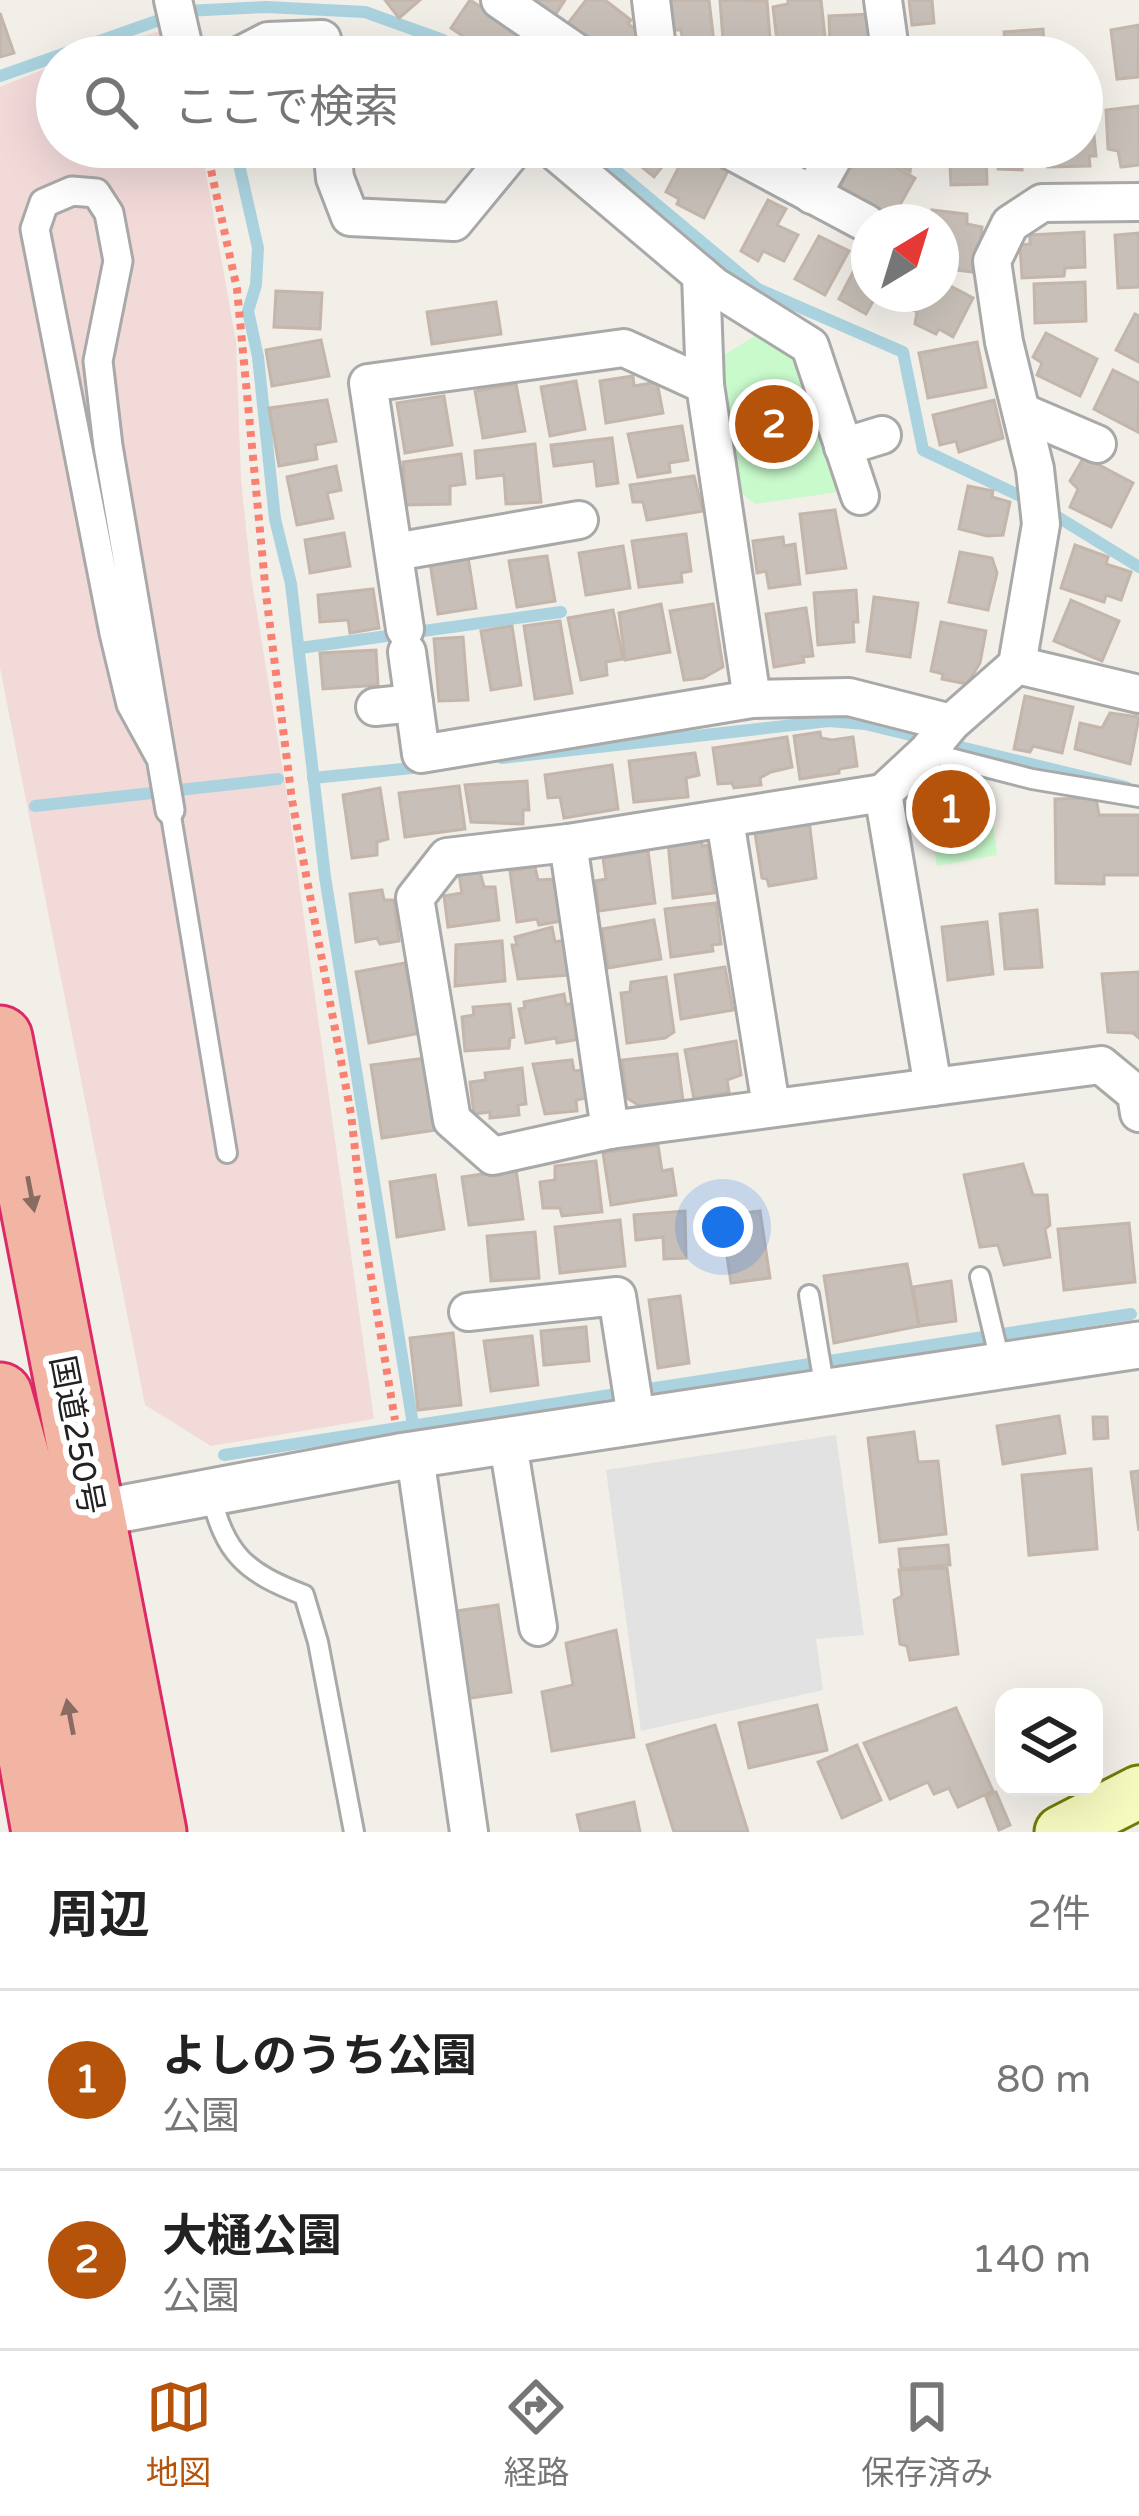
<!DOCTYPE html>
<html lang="ja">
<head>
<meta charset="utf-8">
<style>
  :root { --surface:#fff; --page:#f6f6f6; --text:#222; --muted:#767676; --line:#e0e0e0; --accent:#b45309 }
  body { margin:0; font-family:"Varela Round","Noto Sans JP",sans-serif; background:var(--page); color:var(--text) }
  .controls { position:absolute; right:36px; bottom:36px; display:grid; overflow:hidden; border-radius:24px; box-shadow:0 12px 48px #0002 }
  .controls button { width:108px; height:108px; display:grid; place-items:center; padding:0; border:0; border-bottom:3px solid var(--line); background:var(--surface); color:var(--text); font:60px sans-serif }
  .compass { position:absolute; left:851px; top:204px; width:108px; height:108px; border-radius:50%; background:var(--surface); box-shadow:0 12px 48px #0002; rotate:38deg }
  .you { position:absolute; left:723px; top:1227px; width:42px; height:42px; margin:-30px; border:9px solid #fff; border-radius:50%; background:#1a73e8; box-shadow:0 0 0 18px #1a73e833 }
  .badge { display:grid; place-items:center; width:78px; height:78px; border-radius:50%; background:var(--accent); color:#fff; font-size:39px; font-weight:700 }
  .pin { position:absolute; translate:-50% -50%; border:6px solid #fff; box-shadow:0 3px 12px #0006 }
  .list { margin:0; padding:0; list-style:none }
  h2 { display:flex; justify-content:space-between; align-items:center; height:156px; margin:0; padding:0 48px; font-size:51px }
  h2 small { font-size:39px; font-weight:400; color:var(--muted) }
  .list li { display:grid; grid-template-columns:78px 1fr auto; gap:36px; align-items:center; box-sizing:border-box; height:180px; padding:0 48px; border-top:3px solid var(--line) }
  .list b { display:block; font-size:45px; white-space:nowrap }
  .list p { margin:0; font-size:39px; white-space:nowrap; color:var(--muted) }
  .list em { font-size:39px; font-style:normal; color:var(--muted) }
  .icon { flex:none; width:66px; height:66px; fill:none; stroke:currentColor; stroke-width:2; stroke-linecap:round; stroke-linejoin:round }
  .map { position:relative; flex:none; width:1139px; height:1832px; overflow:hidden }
  .search { position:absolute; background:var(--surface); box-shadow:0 12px 48px #0002; left:36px; right:36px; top:36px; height:132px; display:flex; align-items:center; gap:30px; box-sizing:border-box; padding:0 42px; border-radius:66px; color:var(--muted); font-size:45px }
  .sheet { height:516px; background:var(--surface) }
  nav { display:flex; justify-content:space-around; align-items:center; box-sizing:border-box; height:168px; border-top:3px solid var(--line); background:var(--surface); font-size:33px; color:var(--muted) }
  nav a { display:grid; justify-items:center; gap:6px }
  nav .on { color:var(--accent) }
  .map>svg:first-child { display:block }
</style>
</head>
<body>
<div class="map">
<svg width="1139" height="1832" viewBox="0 0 1139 1832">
  <rect width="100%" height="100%" fill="#f2efe9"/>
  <g fill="#f2dad9">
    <path d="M163,30L169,57H75Z"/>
    <path d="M57,64V147H199L203,157L236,341L241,479L251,576L286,789L374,1419L211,1446L145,1405L0,668V87Z"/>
  </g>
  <g fill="#c8facc">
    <path d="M760,333L796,353L838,492L755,504L740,492L722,356Z"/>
    <path d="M950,755L986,765L997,855L937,866L928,813L912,814L910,805Z"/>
  </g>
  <path fill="#e2e2e2" d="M836,1435L864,1635L816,1639L823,1690L641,1731L606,1470Z"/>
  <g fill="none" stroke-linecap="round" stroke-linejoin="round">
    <g stroke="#aad3df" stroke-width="12">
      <path d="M0,76L185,11L266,7L365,12L443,40L470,57"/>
      <path d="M235,147L258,248L256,285L248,311L258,357L275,519L291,584L325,877L413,1425"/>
      <path d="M588,147L758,289L903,352L923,450L1031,501"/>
      <path d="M1048,511L1139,567"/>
      <path d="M300,648L561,612"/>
      <path d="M502,758L829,721L865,724L1126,787"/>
      <path d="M313,778L422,767"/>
      <path d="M35,806L278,779"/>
      <path d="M224,1455L1131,1314"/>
    </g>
  </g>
  <g fill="#c7bfb8" stroke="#c4b6ab" stroke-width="3">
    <path d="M385,0H420L399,18Z"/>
    <path d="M470,0L542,47L536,57H494L451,28Z"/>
    <path d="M529,0H565L554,17Z"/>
    <path d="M586,0H605L631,20L628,24L643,34L627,57L608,53L606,56L566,26Z"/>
    <path d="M670,0H709L715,51L685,55L681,30H674Z"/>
    <path d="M720,0L767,1L771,51L724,54Z"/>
    <path d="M788,0H821L826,46L778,50L773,7L788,4Z"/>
    <path d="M909,0H932L934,23L912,25Z"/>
    <path d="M0,13L14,53L0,57Z"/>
    <path d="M872,14L871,45L830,47L829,16Z"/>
    <path d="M1139,25L1138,77L1117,79L1111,30Z"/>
    <path d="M1043,29L1045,57H1007L1004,32Z"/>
    <path d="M841,47L842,57H810L813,51Z"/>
    <path d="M1091,106L1096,156H1089L1090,166L1048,167L1046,147H1082V107Z"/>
    <path d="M1139,106V165L1121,167L1118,151L1108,149L1106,110Z"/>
    <path d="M617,147H678L654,177Z"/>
    <path d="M689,147H701L732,163L704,218L677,204L679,199L666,192Z"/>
    <path d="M781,147H823L815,163Z"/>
    <path d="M858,147L915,178L892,219L839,189L849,169L857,166L850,159Z"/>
    <path d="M914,147L910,172L867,148V147Z"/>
    <path d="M949,147H986L987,184L951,185Z"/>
    <path d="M996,147H1038L1039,165L1022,166V170L998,169Z"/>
    <path d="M768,200L786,209L777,225L798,235L784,261L763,251L758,261L741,251Z"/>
    <path d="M932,210L967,214V224L982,227L979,257L973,258L972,272L941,268V222H930Z"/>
    <path d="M1084,232L1085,267L1065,268L1064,276L1022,278L1020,245L1030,244V235Z"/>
    <path d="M1139,233V287L1118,288L1115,235Z"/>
    <path d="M819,236L849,251L825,295L795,279Z"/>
    <path d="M862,255L869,259V294H877L866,314L839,299Z"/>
    <path d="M941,281L973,298L953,337L939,329L936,334L915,324L917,312L911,309L919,294H941Z"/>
    <path d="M1085,282L1086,321L1035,323L1034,284Z"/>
    <path d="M276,291L322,293L320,329L274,327Z"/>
    <path d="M496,302L501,334L432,344L427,312Z"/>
    <path d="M1135,314L1139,316V362L1116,350Z"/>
    <path d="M1046,333L1097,359L1080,396L1037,375L1042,363L1033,357Z"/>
    <path d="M321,340L329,376L272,386L266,350Z"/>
    <path d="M977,342L986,387L928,398L919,353Z"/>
    <path d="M1113,370L1139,383L1138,432L1094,409Z"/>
    <path d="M633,376L634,386L657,382L663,413L606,423L600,381Z"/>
    <path d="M576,381L585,429L550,436L541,387Z"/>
    <path d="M516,384L525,431L483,438L475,391Z"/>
    <path d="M444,396L452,445L405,453L397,403Z"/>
    <path d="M327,400L336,441L315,445L317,459L279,466L269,408Z"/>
    <path d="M994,400L1003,438L959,452L956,441L940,445L933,415Z"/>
    <path d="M682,426L688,460L669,463L670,472L638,477L628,434Z"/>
    <path d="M612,438L618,483L597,486L594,461L554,466L551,445Z"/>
    <path d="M535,444L541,502L506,504L504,475L477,478L475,451Z"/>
    <path d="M461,454L465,484L450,486V504L406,505L403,462Z"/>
    <path d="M1084,457L1133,483L1111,527L1070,507L1078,489L1070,481Z"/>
    <path d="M336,466L341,490L327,493L333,518L297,525L287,477Z"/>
    <path d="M694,476L703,511L647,520L643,502H633L630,485Z"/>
    <path d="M968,486L993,491L992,497L1010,502L1003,535L987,536L959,529Z"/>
    <path d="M835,510L846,568L807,573L800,514Z"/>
    <path d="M344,533L350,566L310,573L305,540Z"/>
    <path d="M686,534L691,571L681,573L682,582L639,587L632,541Z"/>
    <path d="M783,537L784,546L795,544L800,584L769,588L766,571L757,573L753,541Z"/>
    <path d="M1075,545L1108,557L1106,564L1131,572L1121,600L1106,595L1104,602L1061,588Z"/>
    <path d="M623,546L630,588L586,595L579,553Z"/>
    <path d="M960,552L992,558L997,573L988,610L949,602Z"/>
    <path d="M547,556L555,601L517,607L509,561Z"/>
    <path d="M468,557L476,608L438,614L430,563Z"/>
    <path d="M373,589L379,628L350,633L348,620L320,622L318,595Z"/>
    <path d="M856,590L858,622H853L854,642L818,645L814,593Z"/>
    <path d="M874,597L918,603L910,657L867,651Z"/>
    <path d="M1071,600L1119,621L1102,661L1054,641Z"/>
    <path d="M661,604L670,652L625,660L619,613Z"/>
    <path d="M713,604L723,667L703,678L684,680L670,611Z"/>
    <path d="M806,608L813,656L803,657L804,662L774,667L766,614Z"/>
    <path d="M613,610L623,659L606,662L607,675L581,680L568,618Z"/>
    <path d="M560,621L572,693L535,699L524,626Z"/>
    <path d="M941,622L986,631L980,663L967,684L942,679L943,674L931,671Z"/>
    <path d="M512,626L521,685L491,690L481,631Z"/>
    <path d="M463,637L468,700L439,701L434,639Z"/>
    <path d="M376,650L378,685L323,689L320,653Z"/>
    <path d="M1025,696L1073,707L1062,753L1033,746L1030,752L1014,749Z"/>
    <path d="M1110,713L1139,717L1130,764L1075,749L1080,723L1102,728Z"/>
    <path d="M820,732L821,738L832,740L853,737L857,766L839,769V773L800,779L794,736Z"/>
    <path d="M787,737L792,767L771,772L760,778L761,785L734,788L732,783L718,784L713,748Z"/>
    <path d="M695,753L699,775L686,778L688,797L634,802L629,761Z"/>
    <path d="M612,765L618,809L564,818L560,797L548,798L545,775Z"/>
    <path d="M527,781L529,810H523V824L471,822L465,785Z"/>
    <path d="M459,786L465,829L405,837L399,793Z"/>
    <path d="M380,788L388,839L377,842V855L352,858L343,795Z"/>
    <path d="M1096,798L1099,815H1139V875H1104V884L1056,883L1055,799Z"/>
    <path d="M809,820L816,878L769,886L767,879L762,878L755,833L771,831V825Z"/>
    <path d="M701,837L702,846L708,845L714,893L673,898L668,841Z"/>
    <path d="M648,851L655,903L599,911L595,881L606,879L603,858Z"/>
    <path d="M535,867L538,880L555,879L561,921L539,925L537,919L517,922L510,871Z"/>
    <path d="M480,872L484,887H495L499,920L448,927L444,896L462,893L459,874Z"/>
    <path d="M382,890L384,900H394L399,941L380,944L377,938L356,942L350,894Z"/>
    <path d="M716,903L721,944L712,945L713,951L671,957L665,909Z"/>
    <path d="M1037,910L1042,967L1005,969L1000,914Z"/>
    <path d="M654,920L661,959L608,968L602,929Z"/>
    <path d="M987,922L993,974L948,980L942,927Z"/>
    <path d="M552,927L555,942L564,940L571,975L518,979L512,945H517L515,937Z"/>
    <path d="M502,941L505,981L455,986L456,945Z"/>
    <path d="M405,963L409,984L413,983L420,1033L369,1043L356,972Z"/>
    <path d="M725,967L733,1010L681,1019L675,975Z"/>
    <path d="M1139,972V1038L1133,1033L1108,1032L1102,974Z"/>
    <path d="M666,977L674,1032L665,1038L627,1043L621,993L630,992L631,982Z"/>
    <path d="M564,994L566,1005L573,1003L580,1039L557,1043L556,1038L526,1043L519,1009L525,1008L524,1002Z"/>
    <path d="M510,1004L514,1037L510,1038L509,1048L465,1051L462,1017L474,1015L473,1007Z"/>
    <path d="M736,1041L741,1075L727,1080L729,1092L694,1099L685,1050Z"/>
    <path d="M677,1054L683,1101L643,1108L627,1098L622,1060Z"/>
    <path d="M426,1058L436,1130L382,1138L371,1065Z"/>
    <path d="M572,1060L574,1071L583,1070L586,1098L576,1100L577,1111L545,1114L533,1064Z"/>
    <path d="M522,1068L526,1104L518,1105L519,1115L490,1118V1112L474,1114L470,1082L486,1080L485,1073Z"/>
    <path d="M658,1145L662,1171L672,1169L676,1195L611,1205L603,1153Z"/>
    <path d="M596,1161L602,1212L562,1216L560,1208H543L540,1182L555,1180V1166Z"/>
    <path d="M1023,1164L1033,1195H1047L1050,1225L1045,1229L1050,1257L1004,1265L998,1245L980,1247L964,1175Z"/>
    <path d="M516,1169L523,1219L469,1225L462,1177Z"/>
    <path d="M435,1175L444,1229L397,1237L390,1182Z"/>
    <path d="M685,1211L686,1258L664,1259L663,1237L636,1240L634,1215Z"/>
    <path d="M760,1211L770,1278L731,1283L721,1216Z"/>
    <path d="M620,1220L625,1266L560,1273L555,1227Z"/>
    <path d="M1129,1223L1135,1282L1064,1290L1058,1229Z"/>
    <path d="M535,1232L539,1278L491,1281L487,1236Z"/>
    <path d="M907,1264L919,1326L834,1343L824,1276Z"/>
    <path d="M951,1281L956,1321L919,1326L913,1287Z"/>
    <path d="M680,1296L689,1363L658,1368L649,1300Z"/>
    <path d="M586,1327L589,1361L544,1365L541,1331Z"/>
    <path d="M453,1333L461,1405L418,1410L410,1338Z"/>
    <path d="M532,1336L538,1385L491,1391L484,1341Z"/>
    <path d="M1059,1416L1065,1453L1003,1464L997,1426Z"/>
    <path d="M1093,1417H1107L1108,1438L1094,1439Z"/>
    <path d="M914,1432L918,1462L938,1461L946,1534L880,1542L868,1438Z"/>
    <path d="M1091,1469L1097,1549L1029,1555L1022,1475Z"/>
    <path d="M1139,1471V1531L1131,1472Z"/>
    <path d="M948,1545L950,1565L901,1569L899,1549Z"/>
    <path d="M947,1568L958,1654L910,1660L907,1646L900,1644L894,1600L902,1596L899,1570Z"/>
    <path d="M498,1605L511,1692L464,1699L442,1613Z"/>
    <path d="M616,1630L634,1737L552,1751L542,1692L573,1685L566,1643Z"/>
    <path d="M817,1705L827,1750L749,1768L739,1723Z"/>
    <path d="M956,1708L993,1791L958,1807L949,1788L934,1794L928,1782L890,1799L864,1743Z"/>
    <path d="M715,1725L748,1832H674L647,1745Z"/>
    <path d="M857,1745L881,1800L842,1818L818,1762Z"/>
    <path d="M996,1792L1010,1825L999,1830L986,1797Z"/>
    <path d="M634,1802L640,1832H581L577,1815Z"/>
  </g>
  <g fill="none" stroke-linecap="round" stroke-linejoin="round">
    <defs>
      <g id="service">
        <path d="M927,752L1032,779L1139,797"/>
        <path d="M170,810L227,1153"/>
        <path d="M980,1277L1001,1365"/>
        <path d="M809,1295L825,1390"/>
        <path d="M210,1491C225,1555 245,1572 304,1595L318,1642L354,1832"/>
      </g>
      <path id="pedestrian" d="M159,755L131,704L114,633L35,229L44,203L72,191L96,193L109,213L118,261L98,361L108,446L170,810"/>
      <g id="minor">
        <path d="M173,0L186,57"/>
        <path d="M500,0L583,57"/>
        <path d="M651,0L658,57"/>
        <path d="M883,0L891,57"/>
        <path d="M237,57L268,41L322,39L324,57"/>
        <path d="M332,147L335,178L350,217L454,222L515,148L525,147"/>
        <path d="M550,147L714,286L810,346L860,496"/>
        <path d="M724,147L866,223"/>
        <path d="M812,195L839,147"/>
        <path d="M1139,202L1042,203L1010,224L992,261L1004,342L1035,469L1041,524L1017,665L951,723L927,752L883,793L933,1087L1101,1065L1136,1094L1139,1113"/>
        <path d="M701,275L705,385"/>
        <path d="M1022,412L1097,444"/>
        <path d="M843,447L882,435"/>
        <path d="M395,552L579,520"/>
        <path d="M405,629L368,383L624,348L705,385L752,699"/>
        <path d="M407,652L421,754L752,699L849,697L951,723"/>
        <path d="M1017,665L1139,694"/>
        <path d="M375,707L414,703"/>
        <path d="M883,793L568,843L447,857L415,898L452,1120L493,1156L610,1130L933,1087"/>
        <path d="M725,820L771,1106"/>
        <path d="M568,843L610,1130"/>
        <path d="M468,1312L617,1296L637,1424"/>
        <path d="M508,1444L538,1627"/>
        <path d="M415,1456L469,1832"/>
      </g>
      <path id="tertiary" d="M62,1509L94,1514L399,1457L1139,1345"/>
      <path id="secondary" d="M1061,1832L1139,1792"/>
      <g id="trunk">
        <path d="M0,1038L154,1832"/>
        <path d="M0,1395L30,1503L91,1832"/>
        <path d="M24,1528L4,1609L44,1832"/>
      </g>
    </defs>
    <use href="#service" stroke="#a9a9a9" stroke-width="24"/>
    <use href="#pedestrian" stroke="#a9a9a9" stroke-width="33"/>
    <use href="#minor" stroke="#a9a9a9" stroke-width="42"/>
    <use href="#tertiary" stroke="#a9a9a9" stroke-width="51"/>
    <use href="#secondary" stroke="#707d05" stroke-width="57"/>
    <use href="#trunk" stroke="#dc2a67" stroke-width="69"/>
    <path stroke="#fa8072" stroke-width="8" stroke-dasharray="6 6" stroke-linecap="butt" d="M206,147L237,289L266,594L292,800L351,1114L366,1247L395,1420"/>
    <use href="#service" stroke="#fff" stroke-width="18"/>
    <use href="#pedestrian" stroke="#fff" stroke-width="27"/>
    <use href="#minor" stroke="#fff" stroke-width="36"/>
    <use href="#tertiary" stroke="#fff" stroke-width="45"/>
    <use href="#secondary" stroke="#f7fabf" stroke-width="51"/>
    <use href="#trunk" stroke="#f2b4a3" stroke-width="63"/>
  </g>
  <defs><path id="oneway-solid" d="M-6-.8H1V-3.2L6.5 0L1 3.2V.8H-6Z" transform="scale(3)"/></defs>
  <g fill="#8a6b62">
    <use href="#oneway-solid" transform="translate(31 1194) rotate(79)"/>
    <use href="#oneway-solid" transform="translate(70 1717) rotate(-101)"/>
  </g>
  <g text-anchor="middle" stroke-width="12" stroke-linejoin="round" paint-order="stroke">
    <g font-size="33" fill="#222" stroke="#fff">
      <text transform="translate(78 1435) rotate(79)" y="12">国道250号</text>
    </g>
  </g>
</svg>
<div class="controls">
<button><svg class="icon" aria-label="layers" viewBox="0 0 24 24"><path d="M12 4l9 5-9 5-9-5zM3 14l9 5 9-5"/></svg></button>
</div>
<svg class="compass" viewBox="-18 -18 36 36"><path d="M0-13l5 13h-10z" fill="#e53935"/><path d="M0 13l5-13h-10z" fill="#767676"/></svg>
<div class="you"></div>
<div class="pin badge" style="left:951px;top:809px">1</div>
<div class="pin badge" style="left:774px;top:424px">2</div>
<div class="search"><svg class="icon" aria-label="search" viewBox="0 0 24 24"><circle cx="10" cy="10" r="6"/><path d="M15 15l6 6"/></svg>ここで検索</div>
</div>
<section class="sheet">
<h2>周辺<small>2件</small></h2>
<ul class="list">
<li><span class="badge">1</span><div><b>よしのうち公園</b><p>公園</p></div><em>80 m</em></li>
<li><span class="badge">2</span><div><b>大樋公園</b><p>公園</p></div><em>140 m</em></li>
</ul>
</section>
<nav>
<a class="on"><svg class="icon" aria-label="map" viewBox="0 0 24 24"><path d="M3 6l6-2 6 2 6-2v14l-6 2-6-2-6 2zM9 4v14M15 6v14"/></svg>地図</a>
<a><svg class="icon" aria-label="directions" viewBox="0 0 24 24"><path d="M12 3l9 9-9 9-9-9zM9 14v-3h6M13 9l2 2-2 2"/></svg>経路</a>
<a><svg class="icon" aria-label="saved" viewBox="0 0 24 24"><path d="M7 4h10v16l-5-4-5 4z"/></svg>保存済み</a>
</nav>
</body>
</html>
